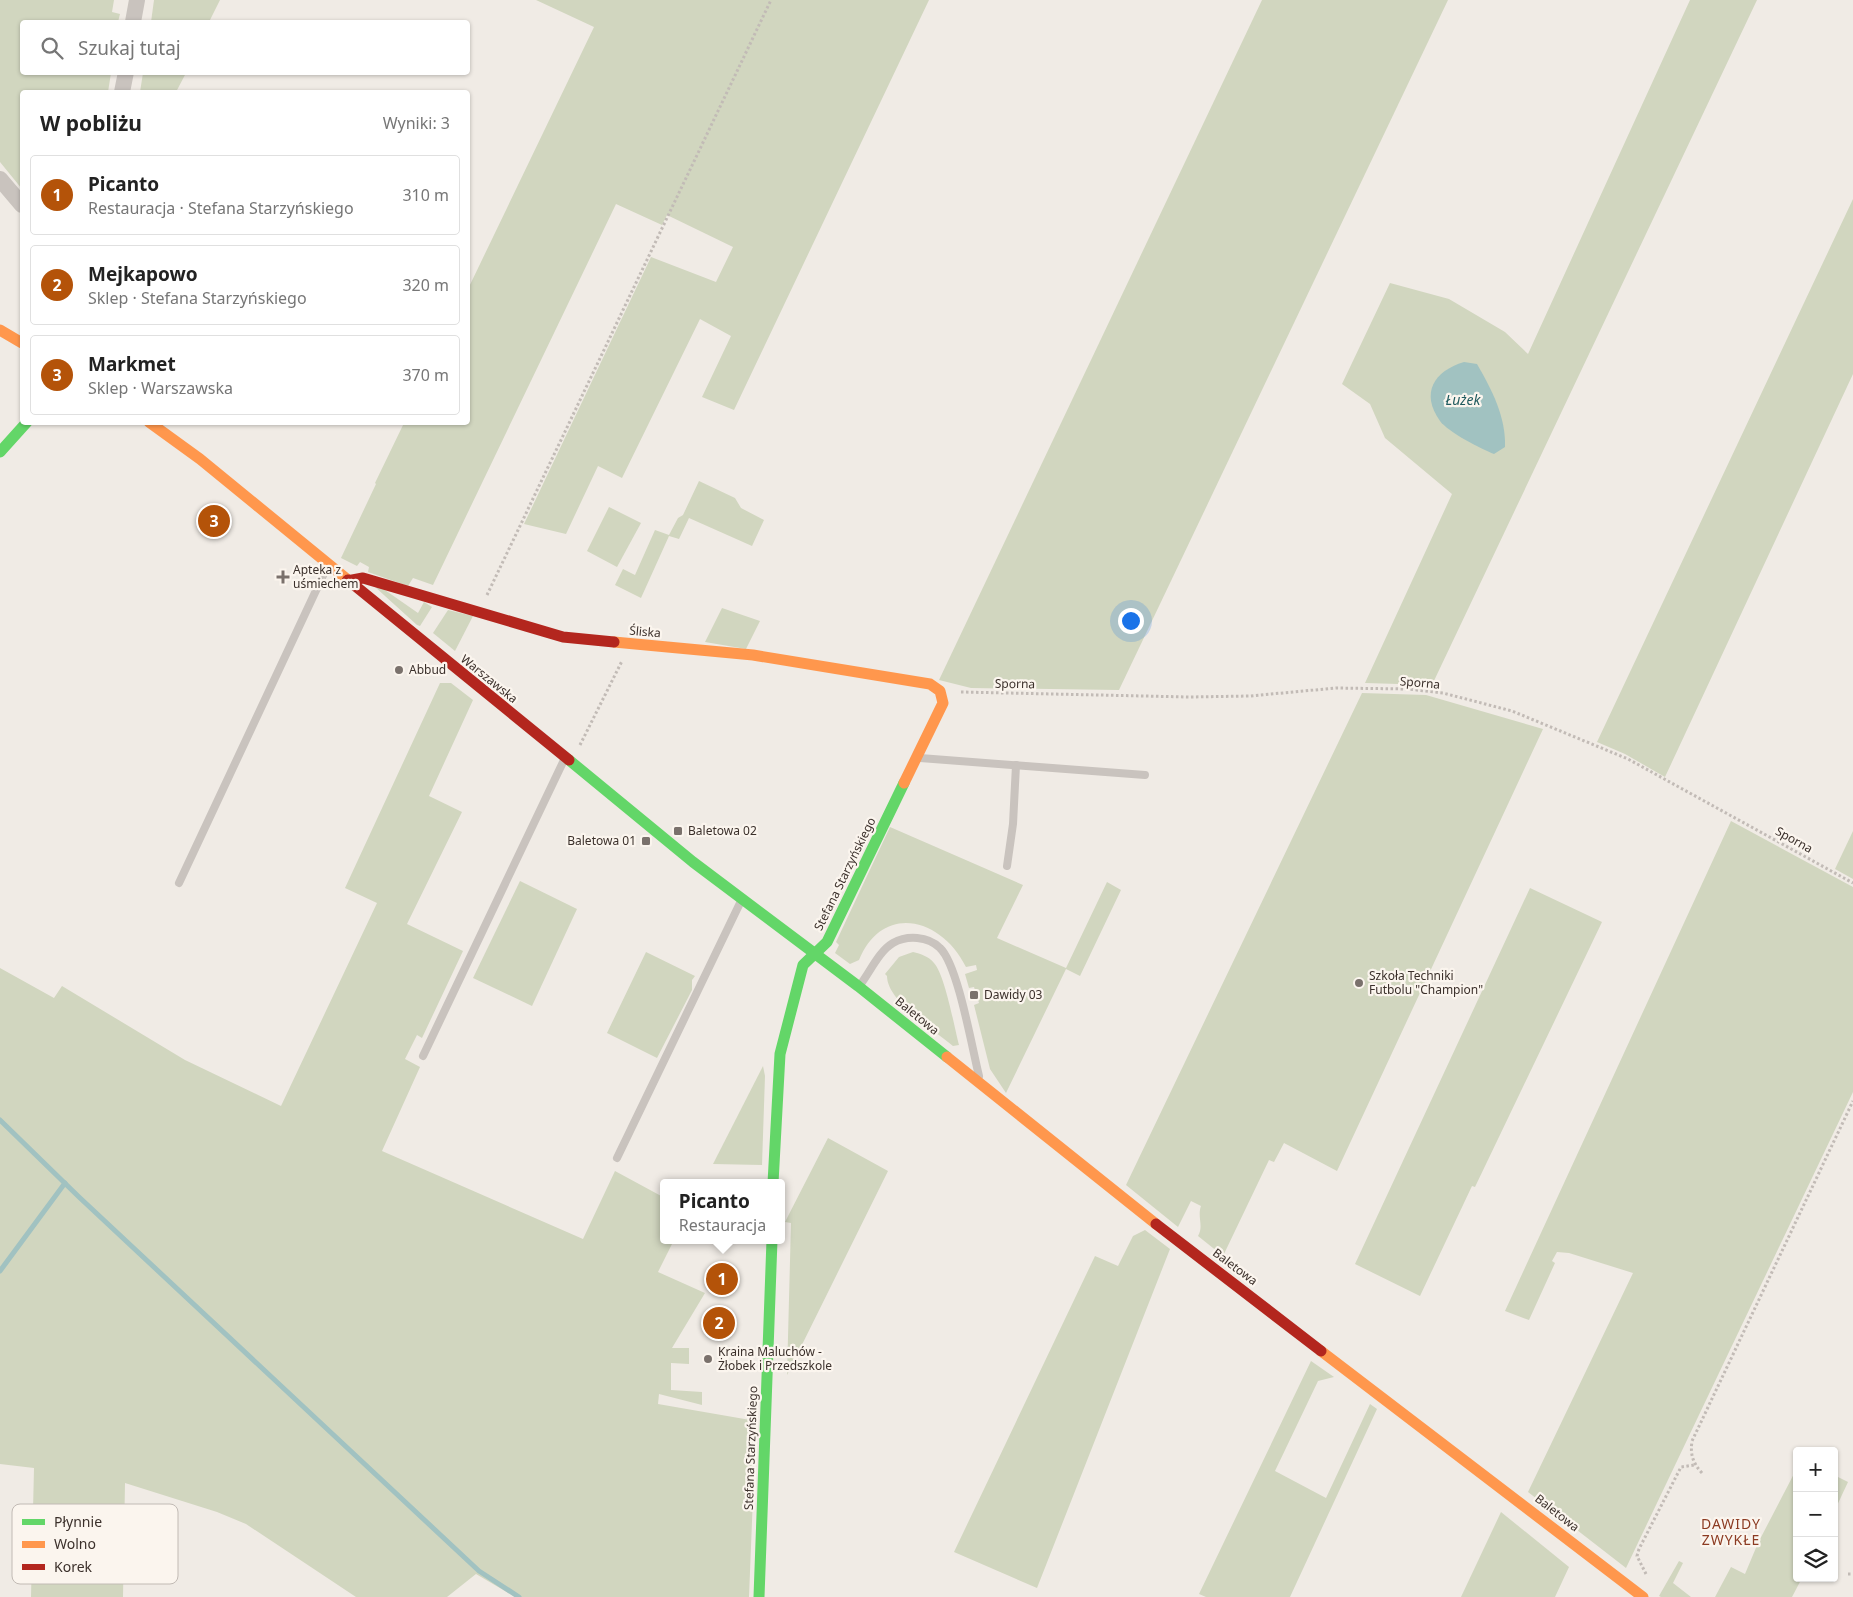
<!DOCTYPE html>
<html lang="pl">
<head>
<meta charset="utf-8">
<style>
  :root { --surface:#fff; --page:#f6f6f6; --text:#222; --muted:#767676; --line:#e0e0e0; --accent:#b45309 }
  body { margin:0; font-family:"Noto Sans",sans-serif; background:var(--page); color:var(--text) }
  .controls { position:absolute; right:15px; bottom:15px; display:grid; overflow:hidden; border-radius:5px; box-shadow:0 1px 4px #0004 }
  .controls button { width:45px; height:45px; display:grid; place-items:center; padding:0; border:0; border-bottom:1px solid var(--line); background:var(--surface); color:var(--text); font:25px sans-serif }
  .you { position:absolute; left:1130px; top:620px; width:18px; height:18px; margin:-12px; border:4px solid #fff; border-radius:50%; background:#1a73e8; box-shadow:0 0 0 8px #1a73e833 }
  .badge { display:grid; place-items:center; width:32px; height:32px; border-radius:50%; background:var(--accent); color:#fff; font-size:16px; font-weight:700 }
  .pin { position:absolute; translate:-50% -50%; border:2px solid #fff; box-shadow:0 1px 5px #0006 }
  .popup { position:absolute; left:660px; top:1179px; width:125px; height:65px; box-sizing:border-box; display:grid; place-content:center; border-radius:5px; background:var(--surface); filter:drop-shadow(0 1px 4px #0005); font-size:16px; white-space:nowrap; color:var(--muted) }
  .popup b { font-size:19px; color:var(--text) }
  .popup::after { content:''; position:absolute; left:50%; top:100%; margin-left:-10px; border:10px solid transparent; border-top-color:var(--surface) }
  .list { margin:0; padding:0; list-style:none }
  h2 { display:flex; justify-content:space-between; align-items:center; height:65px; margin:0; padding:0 20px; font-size:21px }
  h2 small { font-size:16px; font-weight:400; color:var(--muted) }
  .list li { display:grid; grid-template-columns:32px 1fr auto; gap:15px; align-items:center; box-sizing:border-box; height:80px; margin:0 10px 10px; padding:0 10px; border:1px solid var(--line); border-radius:5px }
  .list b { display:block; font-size:19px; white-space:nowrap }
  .list p { margin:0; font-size:16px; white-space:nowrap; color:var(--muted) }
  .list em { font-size:16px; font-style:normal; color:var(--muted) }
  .icon { flex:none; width:28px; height:28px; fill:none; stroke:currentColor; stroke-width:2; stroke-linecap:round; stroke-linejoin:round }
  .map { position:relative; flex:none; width:1853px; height:1597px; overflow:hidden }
  .search { position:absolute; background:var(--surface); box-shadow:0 1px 4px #0004; left:20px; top:20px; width:450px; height:55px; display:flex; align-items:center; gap:12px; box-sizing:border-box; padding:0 18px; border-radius:5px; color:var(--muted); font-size:19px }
  .panel { position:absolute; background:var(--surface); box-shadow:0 1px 4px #0004; left:20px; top:90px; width:450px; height:335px; border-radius:5px }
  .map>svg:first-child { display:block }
</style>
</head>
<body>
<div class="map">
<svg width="1853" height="1597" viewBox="0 0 1853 1597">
  <rect width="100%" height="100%" fill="#f0ebe5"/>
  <g fill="#d1d6bf">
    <path d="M0,0H114L112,12L120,14L118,22H22V72L111,73L108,92H22V189L0,162Z"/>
    <path d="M154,0H220L209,22H151Z"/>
    <path d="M536,0H929L734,410L702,397L731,336L700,319L622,478L598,466L566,534L524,524L651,257L716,282L733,247L667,215L662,225L616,204L433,585L413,578L408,586L368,572L369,567L360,562L357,566L341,558L376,484L375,483L404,423L468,422V289L594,27Z"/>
    <path d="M1262,0H1448L1119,690L971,688L939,680Z"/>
    <path d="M1690,0H1757L1432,685L1365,683L1452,494L1385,438L1370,404L1342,384L1390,283L1449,299L1505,332L1528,354Z"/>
    <path d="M143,73V72L186,73L176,92H140Z"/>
    <path d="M1853,199V374L1665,777L1625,754L1597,742Z"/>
    <path d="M699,481L735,498L741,508L764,520L752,546L689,518L679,539L669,536L641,598L615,585L623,569L635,575L655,530L669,535L678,518L683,515Z"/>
    <path d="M609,507L641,523L617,567L587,551Z"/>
    <path d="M374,586L382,588L418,613L424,602L432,607L420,626L417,625Z"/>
    <path d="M722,608L760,621L746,649L705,642Z"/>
    <path d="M448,610L473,616L455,651L433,633Z"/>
    <path d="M440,683H451L473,700L429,796L462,812L407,924L463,951L422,1038L417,1035L405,1059L420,1067L382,1151L583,1239L615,1171L663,1197V1240H674L658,1272L705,1293L672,1348H689V1364L671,1363V1390L702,1392V1405L659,1394L658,1404L756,1421L749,1597H515L476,1574L447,1597H356L246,1524L217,1512L125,1483L123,1597H31L34,1468L0,1464V968L54,998L62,986L185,1060L281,1106L377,903L345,888Z"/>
    <path d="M1362,693L1426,695L1543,729L1337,1171L1284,1143L1274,1162L1269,1160L1223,1256L1198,1236C1204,1226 1197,1217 1201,1206L1191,1201L1178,1227L1126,1185Z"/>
    <path d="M1731,821L1853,887V1092L1626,1568L1528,1492L1633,1273L1569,1253L1557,1252L1552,1261L1555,1263L1529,1320L1505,1311Z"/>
    <path d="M890,827L1023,885L997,938L1066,968L1107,882L1121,890L1080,976L1066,969L1006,1093L990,1069L974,1005L979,1003L974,987L969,988L965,974L977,970L976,965L966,967C942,918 883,902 859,960L850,964L835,953L839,945L836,942Z"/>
    <path d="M1853,831V879L1835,869Z"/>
    <path d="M520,881L577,909L532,1006L473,978Z"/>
    <path d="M1530,888L1602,922L1475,1187L1472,1186L1420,1296L1355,1264Z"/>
    <path d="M646,952L695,976L692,980V990L657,1058L607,1033Z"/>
    <path d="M913,952C921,954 928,956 934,963C945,975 954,1026 959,1045L953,1046C934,1030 887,1001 887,976L885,974L899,957Z"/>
    <path d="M763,1066L765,1076L762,1165L713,1164Z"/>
    <path d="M828,1138L888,1171L787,1375L791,1223L785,1222Z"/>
    <path d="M1145,1230L1170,1249L1037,1588L954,1552L1095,1256L1118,1266L1133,1236Z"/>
    <path d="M1311,1361L1334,1377L1318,1381L1275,1471L1326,1498L1370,1404L1377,1409L1290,1597H1206L1199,1594Z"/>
    <path d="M1797,1468V1578H1802L1792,1597H1715L1731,1567L1745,1574L1758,1543Z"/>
    <path d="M1834,1475L1848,1482L1834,1512Z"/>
    <path d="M1501,1512L1569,1567L1555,1597H1461Z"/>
    <path d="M1679,1561L1683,1563L1673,1583L1691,1597H1661L1659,1596Z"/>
  </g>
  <path fill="#a1c2c1" d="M1464,362L1477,364C1492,390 1506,417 1505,447L1494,454C1481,449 1448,432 1440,421C1420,393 1434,371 1464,362Z"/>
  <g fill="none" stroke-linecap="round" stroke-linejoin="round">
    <g stroke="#a1c2c1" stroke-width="5">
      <path d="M0,1120L79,1197L479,1571L519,1597"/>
      <path d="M0,1271L65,1183"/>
    </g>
    <g stroke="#c2bbb6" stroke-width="3" stroke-dasharray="2.5 2.5" stroke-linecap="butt">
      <path d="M487,595L771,0"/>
      <path d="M961,692L1189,697L1250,696L1336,688L1408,689L1443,693L1512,711L1628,759L1853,883"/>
      <path d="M580,745L622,661"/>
      <path d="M1702,1473C1693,1463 1690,1455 1692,1441L1853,1101"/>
      <path d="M1646,1574L1637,1556L1639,1549L1681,1467L1694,1465"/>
      <path d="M1848,1574H1853"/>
    </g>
    <g stroke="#c9c3be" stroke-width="8">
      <path d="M920,758L1145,775"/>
      <path d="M1007,866L1013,824L1016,765"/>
      <path d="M179,883L327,567"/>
      <path d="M860,985C870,972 879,951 893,943C907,935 928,936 940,948C958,965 972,1048 979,1076"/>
      <path d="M423,1056L564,760"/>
      <path d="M617,1158L741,901"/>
    </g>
    <g stroke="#c9c3be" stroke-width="16">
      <path d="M133,22L137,0"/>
      <path d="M122,92L126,72"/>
      <path d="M0,179L22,205"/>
    </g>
    <g stroke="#63d668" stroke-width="11">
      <path d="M0,452L27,422"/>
      <path d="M569,760L693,862L858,986L947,1057"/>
      <path d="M773,1183L780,1054L803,965L827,942L904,783"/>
      <path d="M759,1597L772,1240"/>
    </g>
    <g stroke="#ff974d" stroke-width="11">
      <path d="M0,330L22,343"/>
      <path d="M149,422L200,459L348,580"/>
      <path d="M614,642L753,655L930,684L940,691L943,703L904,783"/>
      <path d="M947,1057L1156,1224"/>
      <path d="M1321,1351L1643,1597"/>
    </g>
    <g stroke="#b3261e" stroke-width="11">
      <path d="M348,580L569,760"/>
      <path d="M347,581L363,578L563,637L614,642"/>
      <path d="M1156,1224L1321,1351"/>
    </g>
  </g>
  <g fill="#7a716c" stroke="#fbf5ee" stroke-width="2">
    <path d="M280.5 569.5h5v5h5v5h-5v5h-5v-5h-5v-5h5z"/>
    <circle cx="399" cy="670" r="5"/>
    <rect x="673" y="826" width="10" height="10" rx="2.5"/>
    <rect x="641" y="836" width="10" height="10" rx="2.5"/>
    <circle cx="1359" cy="983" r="5"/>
    <rect x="969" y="990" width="10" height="10" rx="2.5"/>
    <circle cx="708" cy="1359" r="5"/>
  </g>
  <g text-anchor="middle" stroke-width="4.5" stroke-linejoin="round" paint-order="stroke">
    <g font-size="12" fill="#3b302b" stroke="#fbf5ee" text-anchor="start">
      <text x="293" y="574">Apteka z<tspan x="293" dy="14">uśmiechem</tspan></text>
      <text x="409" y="674">Abbud</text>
      <text x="688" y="835">Baletowa 02</text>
      <text x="636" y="845" text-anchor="end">Baletowa 01</text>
      <text x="1369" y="980">Szkoła Techniki<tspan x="1369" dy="14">Futbolu "Champion"</tspan></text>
      <text x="984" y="999">Dawidy 03</text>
      <text x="718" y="1356">Kraina Maluchów -<tspan x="718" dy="14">Żłobek i Przedszkole</tspan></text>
    </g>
    <g font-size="12" fill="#3b302b" stroke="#fbf5ee">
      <text transform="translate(645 632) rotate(5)" y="4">Śliska</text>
      <text transform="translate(489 679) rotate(39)" y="4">Warszawska</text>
      <text transform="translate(1420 683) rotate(5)" y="4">Sporna</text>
      <text transform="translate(1015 684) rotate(1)" y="4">Sporna</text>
      <text transform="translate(1794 840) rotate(29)" y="4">Sporna</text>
      <text transform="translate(845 874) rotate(-64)" y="4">Stefana Starzyńskiego</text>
      <text transform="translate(917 1016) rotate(39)" y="4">Baletowa</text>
      <text transform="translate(1235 1267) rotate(37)" y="4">Baletowa</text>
      <text transform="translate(751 1448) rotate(-88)" y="4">Stefana Starzyńskiego</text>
      <text transform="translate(1557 1513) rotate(38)" y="4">Baletowa</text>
    </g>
    <g font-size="14" font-style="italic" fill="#1f5a5e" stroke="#fbf5ee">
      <text x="1463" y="405">Łużek</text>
    </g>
    <g font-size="14" letter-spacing="1" fill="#8c3b22" stroke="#fbf5ee">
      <text x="1731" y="1529">DAWIDY<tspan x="1731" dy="16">ZWYKŁE</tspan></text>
    </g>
  </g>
  <rect x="12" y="1504" width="166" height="80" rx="8" fill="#fbf5ee" stroke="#c1bab4" stroke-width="1"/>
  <rect x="22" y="1519" width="23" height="6" fill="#63d668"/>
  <rect x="22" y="1541" width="23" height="7" fill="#ff974d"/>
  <rect x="22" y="1564" width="23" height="6" fill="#b3261e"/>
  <g font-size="14" fill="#3b302b">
    <text x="54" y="1527">Płynnie</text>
    <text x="54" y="1549">Wolno</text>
    <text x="54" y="1572">Korek</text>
  </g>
</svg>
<div class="controls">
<button>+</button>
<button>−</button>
<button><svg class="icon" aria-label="layers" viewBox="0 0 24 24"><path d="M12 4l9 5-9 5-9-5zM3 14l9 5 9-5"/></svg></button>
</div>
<div class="you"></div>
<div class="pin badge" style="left:722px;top:1279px">1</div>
<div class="popup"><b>Picanto</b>Restauracja</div>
<div class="pin badge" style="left:719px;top:1323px">2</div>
<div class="pin badge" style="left:214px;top:521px">3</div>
<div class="search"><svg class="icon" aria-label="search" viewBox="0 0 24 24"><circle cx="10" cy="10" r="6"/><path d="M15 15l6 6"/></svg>Szukaj tutaj</div>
<section class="panel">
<h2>W pobliżu<small>Wyniki: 3</small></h2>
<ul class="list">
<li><span class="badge">1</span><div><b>Picanto</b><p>Restauracja · Stefana Starzyńskiego</p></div><em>310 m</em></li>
<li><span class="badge">2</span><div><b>Mejkapowo</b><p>Sklep · Stefana Starzyńskiego</p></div><em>320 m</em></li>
<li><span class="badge">3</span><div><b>Markmet</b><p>Sklep · Warszawska</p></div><em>370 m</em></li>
</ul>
</section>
</div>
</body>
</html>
